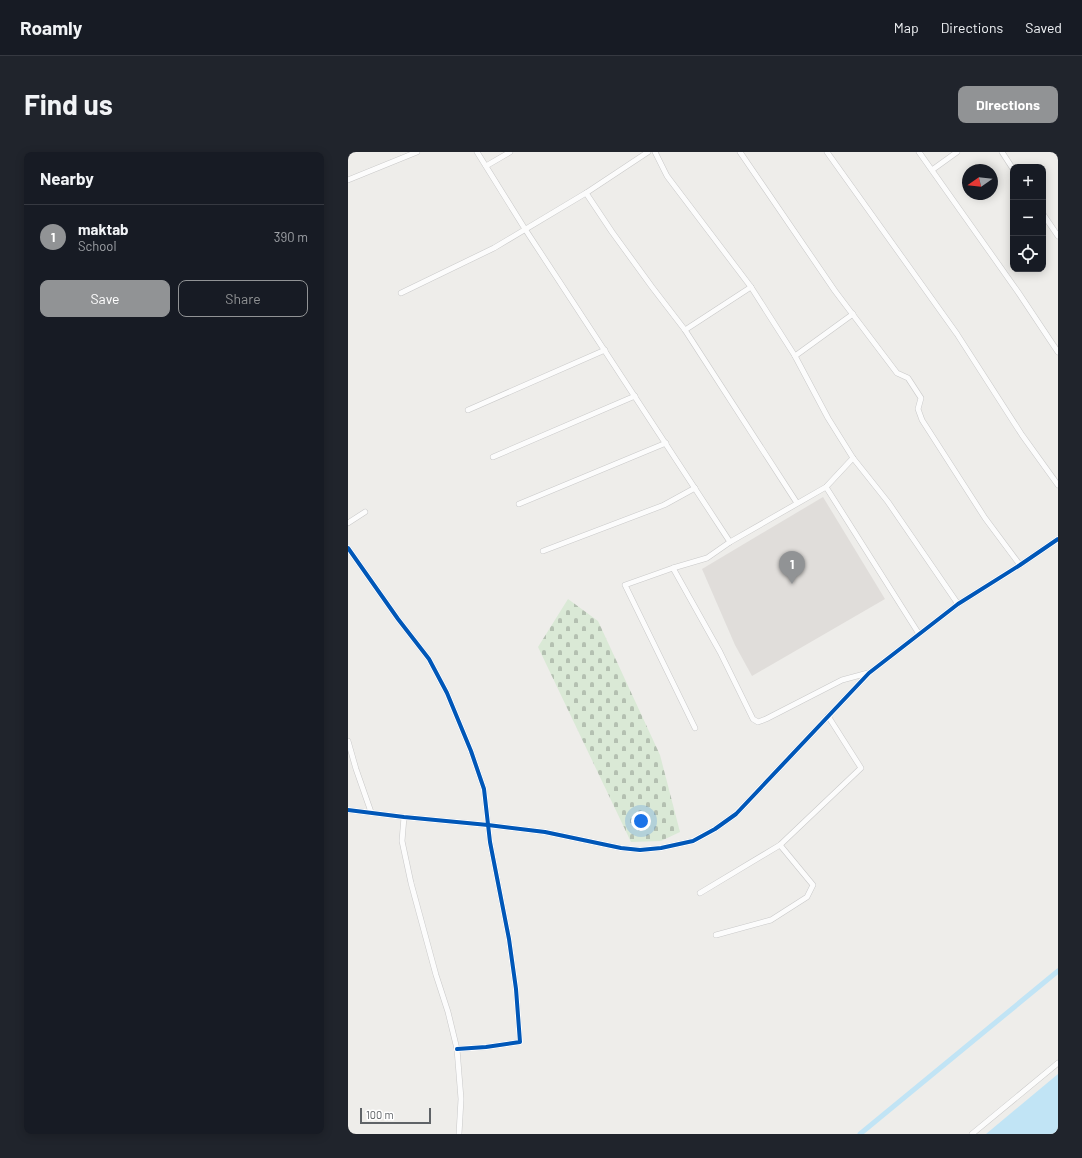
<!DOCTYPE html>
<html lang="en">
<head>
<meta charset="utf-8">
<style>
  :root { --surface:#171b24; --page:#20242c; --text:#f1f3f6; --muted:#9ea1a6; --line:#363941; --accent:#919395 }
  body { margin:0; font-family:Barlow,sans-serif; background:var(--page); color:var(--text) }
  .controls { position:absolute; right:12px; top:12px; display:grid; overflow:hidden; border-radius:8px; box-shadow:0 2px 10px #0003 }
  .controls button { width:36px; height:36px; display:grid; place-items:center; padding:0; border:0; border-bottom:1px solid var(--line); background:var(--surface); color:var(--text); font:20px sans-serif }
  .compass { position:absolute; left:614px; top:12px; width:36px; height:36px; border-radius:50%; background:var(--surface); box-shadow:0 2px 10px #0003; rotate:256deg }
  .scale { position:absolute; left:12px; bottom:10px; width:71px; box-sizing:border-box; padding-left:4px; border:2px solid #5f6367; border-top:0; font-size:11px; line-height:14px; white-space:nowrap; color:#5f6367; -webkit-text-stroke:3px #fff; paint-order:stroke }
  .you { position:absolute; left:293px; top:669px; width:14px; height:14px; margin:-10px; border:3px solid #fff; border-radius:50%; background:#1a73e8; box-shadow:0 0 0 6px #1a73e833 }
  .badge { display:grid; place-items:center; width:26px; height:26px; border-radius:50%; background:var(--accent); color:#fff; font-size:13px; font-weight:700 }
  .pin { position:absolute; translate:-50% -33px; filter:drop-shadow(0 1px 2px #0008) }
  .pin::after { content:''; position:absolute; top:21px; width:14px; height:12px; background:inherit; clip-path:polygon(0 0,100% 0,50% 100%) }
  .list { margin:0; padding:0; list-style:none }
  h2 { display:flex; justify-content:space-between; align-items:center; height:52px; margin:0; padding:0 16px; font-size:17px }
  h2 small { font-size:13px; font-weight:400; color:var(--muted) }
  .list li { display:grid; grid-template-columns:26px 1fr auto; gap:12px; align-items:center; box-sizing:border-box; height:64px; padding:0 16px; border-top:1px solid var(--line) }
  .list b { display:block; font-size:15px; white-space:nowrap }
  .list p { margin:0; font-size:13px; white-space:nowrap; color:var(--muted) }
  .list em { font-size:13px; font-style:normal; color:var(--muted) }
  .actions { display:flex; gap:8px; padding:12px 16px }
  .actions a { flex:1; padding:9px 0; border:1px solid var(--accent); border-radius:8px; text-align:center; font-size:14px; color:var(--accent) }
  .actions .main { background:var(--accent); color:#fff }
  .icon { flex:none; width:22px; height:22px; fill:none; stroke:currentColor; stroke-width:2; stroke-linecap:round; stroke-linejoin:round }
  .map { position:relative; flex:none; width:710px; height:982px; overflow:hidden; border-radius:8px }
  header { display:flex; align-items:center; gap:24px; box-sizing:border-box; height:56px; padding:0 20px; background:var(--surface); border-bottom:1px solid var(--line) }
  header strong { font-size:19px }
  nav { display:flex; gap:22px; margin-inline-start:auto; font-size:14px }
  .intro { display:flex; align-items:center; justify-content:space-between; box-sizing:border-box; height:96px; padding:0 24px }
  h1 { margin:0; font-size:28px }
  .button { padding:10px 18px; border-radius:8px; background:var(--accent); color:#fff; font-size:14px; font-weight:700 }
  main { display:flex; gap:24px; padding:0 24px }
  aside { flex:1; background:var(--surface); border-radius:8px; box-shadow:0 2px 10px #0003 }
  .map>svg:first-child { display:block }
</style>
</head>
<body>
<header>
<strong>Roamly</strong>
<nav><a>Map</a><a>Directions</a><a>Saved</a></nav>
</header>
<div class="intro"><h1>Find us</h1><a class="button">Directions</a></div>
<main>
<aside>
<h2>Nearby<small></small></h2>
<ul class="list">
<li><span class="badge">1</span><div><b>maktab</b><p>School</p></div><em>390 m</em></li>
</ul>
<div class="actions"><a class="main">Save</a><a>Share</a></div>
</aside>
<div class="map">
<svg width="710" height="982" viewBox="0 0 710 982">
  <defs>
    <pattern id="cemetery-stones" width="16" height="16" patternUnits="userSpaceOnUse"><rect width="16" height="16" fill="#dae9d6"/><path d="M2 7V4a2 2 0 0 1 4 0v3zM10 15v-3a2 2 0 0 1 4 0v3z" fill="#b4c0b1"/></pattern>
  </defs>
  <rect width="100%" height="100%" fill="#eeedea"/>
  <path fill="#e0ddda" d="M475,345L537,447L404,524L387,493L354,417Z"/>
  <path fill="url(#cemetery-stones)" d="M220,447L250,469L312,603L332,680L313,689L283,690L190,495Z"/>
  <path fill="#c1e4f5" d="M710,922V979L706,982H638Z"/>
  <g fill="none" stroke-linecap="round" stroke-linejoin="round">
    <path stroke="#c1e4f5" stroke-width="5" d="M512,982L710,819"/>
    <defs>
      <g id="minor">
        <path d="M129,0L177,77L382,390"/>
        <path d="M307,0L319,24L403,135L447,204L480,266L505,306L540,350L610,452"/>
        <path d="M392,0L487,139L549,221L560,226L573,246L570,257L574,268L637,366L672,413"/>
        <path d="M479,0L609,182L674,283L710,333"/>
        <path d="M571,0L670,140L710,200"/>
        <path d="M654,0L665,17"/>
        <path d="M138,14L162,0"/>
        <path d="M584,18L609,0"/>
        <path d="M0,28L69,0"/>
        <path d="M238,41L264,80L304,135L337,178L449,351"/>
        <path d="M695,62L710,84"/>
        <path d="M53,141L146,96L238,41L300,0"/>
        <path d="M337,178L403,135"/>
        <path d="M447,204L505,162"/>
        <path d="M120,258L257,198"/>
        <path d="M145,305L287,244"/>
        <path d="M478,335L571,482"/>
        <path d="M171,352L318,291"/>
        <path d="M0,371L17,360"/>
        <path d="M0,396L50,467L81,507L99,541L123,599L136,637L142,690L161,787L168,837L172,890L138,895L109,897"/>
        <path d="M195,399L316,353L347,336"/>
        <path d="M325,416L372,500L405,567L410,570L418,567L494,528L520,521"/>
        <path d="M347,576L277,433L325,416L359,406L382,390L478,335L505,306"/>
        <path d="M0,589L8,617L23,660"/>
        <path d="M0,658L56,665L140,673L197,680L273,696L292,698L313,696L345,689L367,677L388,662L521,521L610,452L672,413L710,387"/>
        <path d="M56,665L54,689L63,731L88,823L100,860L109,897L113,947L111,982"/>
        <path d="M352,741L432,693L513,616L480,564"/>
        <path d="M368,783L423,768L459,745L465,733L432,693"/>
        <path d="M624,982L710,911"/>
      </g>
    </defs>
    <use href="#minor" stroke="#c9c9c9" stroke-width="6"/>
    <use href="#minor" stroke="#fcfcfc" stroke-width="5"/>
    <defs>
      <g id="cycleway">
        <path d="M0,396L50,467L81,507L99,541L123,599L136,637L142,690L161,787L168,837L172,890L138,895L109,897"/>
        <path d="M0,658L56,665L140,673L197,680L273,696L292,698L313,696L345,689L367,677L388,662L521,521L610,452L672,413L710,387"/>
      </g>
    </defs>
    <use href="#cycleway" stroke="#fff" stroke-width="6"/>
    <use href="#cycleway" stroke="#0057b8" stroke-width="4"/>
  </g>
</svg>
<div class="controls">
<button>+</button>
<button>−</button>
<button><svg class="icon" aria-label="locate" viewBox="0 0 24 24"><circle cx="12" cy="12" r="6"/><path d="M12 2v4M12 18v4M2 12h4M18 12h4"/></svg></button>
</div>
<svg class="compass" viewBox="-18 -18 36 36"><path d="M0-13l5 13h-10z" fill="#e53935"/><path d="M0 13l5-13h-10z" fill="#9ea1a6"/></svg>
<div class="scale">100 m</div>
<div class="you"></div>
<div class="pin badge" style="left:444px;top:432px">1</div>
</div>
</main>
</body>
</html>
